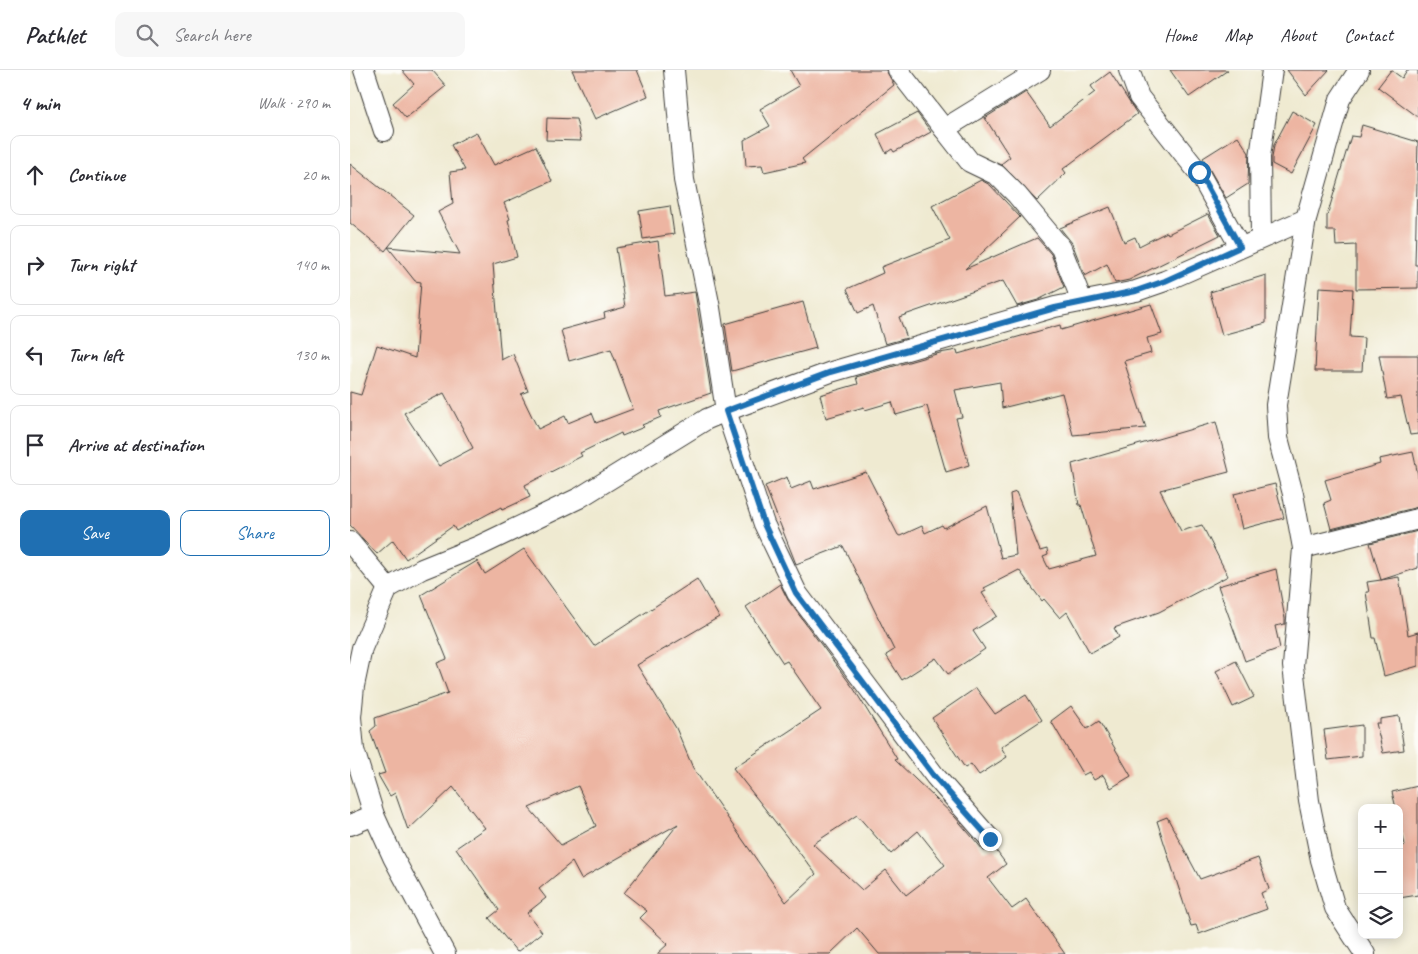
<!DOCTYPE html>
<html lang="en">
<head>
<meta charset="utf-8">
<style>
  :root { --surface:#fff; --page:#f7f7f7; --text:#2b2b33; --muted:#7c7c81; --line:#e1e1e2; --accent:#1f6fb2 }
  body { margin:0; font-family:Caveat,sans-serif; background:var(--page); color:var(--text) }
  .controls { position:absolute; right:15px; bottom:15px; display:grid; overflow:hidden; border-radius:10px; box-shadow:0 2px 12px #0003 }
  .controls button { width:45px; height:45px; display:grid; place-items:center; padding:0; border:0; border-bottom:1px solid var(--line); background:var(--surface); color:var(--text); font:25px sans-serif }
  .stop { position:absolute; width:15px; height:15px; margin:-11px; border:4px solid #1f6fb2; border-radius:50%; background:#fff }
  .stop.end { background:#1f6fb2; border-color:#fff; box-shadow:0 1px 5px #0008 }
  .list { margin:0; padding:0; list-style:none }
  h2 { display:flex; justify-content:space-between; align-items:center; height:65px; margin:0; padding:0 20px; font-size:21px }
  h2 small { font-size:16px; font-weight:400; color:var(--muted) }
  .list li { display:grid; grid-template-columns:32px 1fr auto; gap:15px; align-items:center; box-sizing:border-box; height:80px; margin:0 10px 10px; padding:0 10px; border:1px solid var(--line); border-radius:10px }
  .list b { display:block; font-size:19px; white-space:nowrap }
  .list em { font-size:16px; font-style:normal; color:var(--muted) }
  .actions { display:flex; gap:10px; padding:15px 20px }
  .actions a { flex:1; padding:11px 0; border:1px solid var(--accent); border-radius:10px; text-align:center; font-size:18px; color:var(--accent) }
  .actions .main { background:var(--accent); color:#fff }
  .icon { flex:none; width:28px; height:28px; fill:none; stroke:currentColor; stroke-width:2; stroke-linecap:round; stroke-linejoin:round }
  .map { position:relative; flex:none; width:1068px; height:884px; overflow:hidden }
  header { display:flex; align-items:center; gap:30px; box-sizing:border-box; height:70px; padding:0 25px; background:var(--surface); border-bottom:1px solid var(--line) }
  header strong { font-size:24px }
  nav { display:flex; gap:28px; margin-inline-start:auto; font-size:18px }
  .search { width:350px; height:45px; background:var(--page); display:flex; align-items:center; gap:12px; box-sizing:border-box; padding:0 18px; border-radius:10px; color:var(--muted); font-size:19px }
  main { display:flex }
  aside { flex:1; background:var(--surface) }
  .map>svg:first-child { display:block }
</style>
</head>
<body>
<header>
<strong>Pathlet</strong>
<div class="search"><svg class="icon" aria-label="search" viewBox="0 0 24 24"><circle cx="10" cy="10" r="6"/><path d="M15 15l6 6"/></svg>Search here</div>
<nav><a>Home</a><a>Map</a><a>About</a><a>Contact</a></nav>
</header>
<main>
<aside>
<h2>4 min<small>Walk · 290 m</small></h2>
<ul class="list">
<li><svg class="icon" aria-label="ahead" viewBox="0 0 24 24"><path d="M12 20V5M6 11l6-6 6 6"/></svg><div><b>Continue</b></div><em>20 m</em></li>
<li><svg class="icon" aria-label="right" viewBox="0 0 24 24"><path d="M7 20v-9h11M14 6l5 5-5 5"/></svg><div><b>Turn right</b></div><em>140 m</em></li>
<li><svg class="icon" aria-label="left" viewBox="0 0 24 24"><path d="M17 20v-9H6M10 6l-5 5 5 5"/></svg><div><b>Turn left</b></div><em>130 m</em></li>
<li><svg class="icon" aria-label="arrive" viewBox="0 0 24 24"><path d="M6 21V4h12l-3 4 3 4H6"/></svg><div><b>Arrive at destination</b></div></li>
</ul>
<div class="actions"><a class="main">Save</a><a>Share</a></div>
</aside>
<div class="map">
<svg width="1068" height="884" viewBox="0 0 1068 884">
  <rect width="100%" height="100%" fill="#fdfcf7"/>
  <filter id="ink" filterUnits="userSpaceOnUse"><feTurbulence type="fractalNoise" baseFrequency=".02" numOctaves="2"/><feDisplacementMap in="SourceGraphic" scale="10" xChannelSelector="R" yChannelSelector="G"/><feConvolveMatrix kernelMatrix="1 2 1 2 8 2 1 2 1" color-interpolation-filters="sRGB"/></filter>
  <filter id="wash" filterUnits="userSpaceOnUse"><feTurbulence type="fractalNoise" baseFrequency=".0096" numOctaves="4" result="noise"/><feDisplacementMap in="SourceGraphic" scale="20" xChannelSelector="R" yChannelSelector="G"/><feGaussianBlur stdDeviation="1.12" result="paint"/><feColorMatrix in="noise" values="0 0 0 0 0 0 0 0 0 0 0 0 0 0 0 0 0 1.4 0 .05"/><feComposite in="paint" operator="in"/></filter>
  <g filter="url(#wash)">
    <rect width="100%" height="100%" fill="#efead1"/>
    <g id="blocks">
      <g fill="#edb5a2" fill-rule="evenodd">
        <path d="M52,0H82L96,16L56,48L43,33L64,14Z"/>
        <path d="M222,0H287L298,26L245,49Z"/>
        <path d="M440,0H536L544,15L452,89L455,93L414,102L412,95L396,96L394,70L420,56L410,39L449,16Z"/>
        <path d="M820,0H878L839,27Z"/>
        <path d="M937,0H979L956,25Z"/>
        <path d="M1041,0L1052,8L1057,0H1068V47L1028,17Z"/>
        <path d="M760,2L787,44L713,99L716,103L687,131L651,94L660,87L635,48L676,22L700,56L745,22L741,16Z"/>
        <path d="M942,41L967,55L941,104L922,94V88L924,75Z"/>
        <path d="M567,43L581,62L544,82L542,79L536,83L527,64Z"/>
        <path d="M197,48L226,49L231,71L196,70Z"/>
        <path d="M1012,55L1068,72L1065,195H1068V218L1006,219V175L986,176L985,161H977V146L1001,66L1009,67Z"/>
        <path d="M126,62L144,95L186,76L202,111L154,133L160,149L158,150L167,187L143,194L151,290L163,284L178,321L171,324L188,359L215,346L218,353L242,343L246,353L283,339L261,279L219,291L211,260L255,248L254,243L275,237L266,178L308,171L315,226L345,222L361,323L309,341L311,347L292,355L294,357L272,366L271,363L230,383L232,386L175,415L180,427L152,440L151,437L106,461L103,456L56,489L43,470L27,484L0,455V322L11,325L27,275L65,288L71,212L65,211L38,177L110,184L88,142L103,134L100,102L115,100L101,75ZM94,323L123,378L89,396L54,343Z"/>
        <path d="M888,66L899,83L898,114L876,128L853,88Z"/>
        <path d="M0,94L64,145L35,181L0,153Z"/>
        <path d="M631,110L640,115L670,147L615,199L687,168L701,184L714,217L688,230L667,236L653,211L549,247L557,268L535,274L523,236L508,243L497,219L533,203L531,197L600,170L582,136Z"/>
        <path d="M320,136L324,164L293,169L289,141Z"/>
        <path d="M760,137L774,172L785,167L789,176L817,162L818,164L858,144L870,165L779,210L765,213L757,194L735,206L722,173L710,158Z"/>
        <path d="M916,205V253L872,265L860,222Z"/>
        <path d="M969,217L1003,219L1000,267L1014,268L1012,301H965Z"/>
        <path d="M453,232L466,278L382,301L375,254Z"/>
        <path d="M801,234L812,264L797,268L801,283L774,291L796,358L723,365L712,323L652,338L650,312L605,320L612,347L606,348L619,395L596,402L577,336L546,345L542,332L515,340L514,337L476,348L470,325L508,314L506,307L590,283L607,280L608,284L710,255L711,260Z"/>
        <path d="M1029,285H1068V364L1060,365L1051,327L1037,329Z"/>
        <path d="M866,352L879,402L810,420L831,461L852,455L878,506L809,542L764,558L769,567L740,583L717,542L710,548L694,529L692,531L669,500L634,518L636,521L632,523L647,546L623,561L635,579L598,604L586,588L552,610L536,585L544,580L493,476L446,494L415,416L437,407L441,419L461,411L464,419L516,402L548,465L550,466L572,456L575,463L592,455L594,458L637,436L651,488L666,485L660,424L666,422L690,481L697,479L698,485L693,487L699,499L746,486L731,435H729L722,394Z"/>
        <path d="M1063,382L1068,405V437L981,459L974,433L981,430L975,410L1030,394L1029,389Z"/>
        <path d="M925,414L934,448L892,459L884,424Z"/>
        <path d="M1068,461V498L1031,510L1049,507L1058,565L1068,562V596L1034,606L1025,568H1023L1016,522H1019L1017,512L1031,510L1020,473Z"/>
        <path d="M174,479L244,576L347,509L369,547L287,595L326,658L343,698L436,832L466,804L383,698L471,640L437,591L433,593L396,537L430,514L438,530L504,619L547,689L545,690L605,747L634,781L645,779L656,794L638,808L662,839L676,829L715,884H529L507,858L480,884H307L318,874L290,848L297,841L274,823L328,754L231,809L222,792L189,819L196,828L177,843L192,862L167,882L139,848L149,840L106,778L135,758L103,717L58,760L45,723L40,726L28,705L35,703L20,661L26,656L25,648L98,623L87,593L97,589L71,525L127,491L135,504ZM228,716L246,756L211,775L179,738ZM507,745L541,784L568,761L595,795L556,825L536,800L512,820L463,774Z"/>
        <path d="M926,499L935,549V554L925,556L930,578L895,591L868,516Z"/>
        <path d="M886,591L904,627L883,637L866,601Z"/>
        <path d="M626,618L645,644L676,625L692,650L651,677L657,687L629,705L621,694L615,698L582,648Z"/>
        <path d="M721,636L737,659L749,651L781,706L761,718L753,705L744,710L739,702L733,705L701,651Z"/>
        <path d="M1049,646L1054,680L1033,683L1026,653H1030V649Z"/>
        <path d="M1012,655V686L978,690L974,660Z"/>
        <path d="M1068,716V825L1049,828V778L1055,775L1049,751V738H1046L1042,722Z"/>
        <path d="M817,747L850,809L908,788L919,819L911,823L917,839L849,864L846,855L841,856L807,751Z"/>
      </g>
    </g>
  </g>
  <g filter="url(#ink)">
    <use href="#blocks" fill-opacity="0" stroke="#3c3b37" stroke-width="1"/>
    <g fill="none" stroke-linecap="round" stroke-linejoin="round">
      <defs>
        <g id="street">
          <path d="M14,0L34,61"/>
          <path d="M324,0L334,110L360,238L376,341L414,454L447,523L585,706L640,769"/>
          <path d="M548,0L620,92L647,105L667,125L711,178L732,231"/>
          <path d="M779,0L789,27L849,103L890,177"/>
          <path d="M1009,0L990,29L956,149L926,335L928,368L943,424L953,478L943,596L959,731L971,790L985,838L1015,884"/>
          <path d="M594,59L690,0"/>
          <path d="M911,168L910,87L922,0"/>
          <path d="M0,472L38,518"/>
          <path d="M953,478L1068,449"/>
          <path d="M0,755L24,745"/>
          <path d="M95,884L43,787L24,745L4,680L1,647L4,616L12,578L38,518L72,499L129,476L229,428L357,349L376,341L481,302L705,237L786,221L815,211L956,149"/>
        </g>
      </defs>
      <use href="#street" stroke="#3c3b37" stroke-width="22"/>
      <use href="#street" stroke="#fff" stroke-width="20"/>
    </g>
  </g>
  <g fill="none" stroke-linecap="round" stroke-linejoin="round" filter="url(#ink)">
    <path stroke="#1f6fb2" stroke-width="6" d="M640,769L584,706L446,523L414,454L376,341L481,302L705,238L786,221L815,211L890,177L849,102"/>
  </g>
</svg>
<div class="controls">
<button>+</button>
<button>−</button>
<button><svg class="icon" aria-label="layers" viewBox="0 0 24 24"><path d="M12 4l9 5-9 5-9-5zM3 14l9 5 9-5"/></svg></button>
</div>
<div class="stop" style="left:849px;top:102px"></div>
<div class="stop end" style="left:640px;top:769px"></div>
</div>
</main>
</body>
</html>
